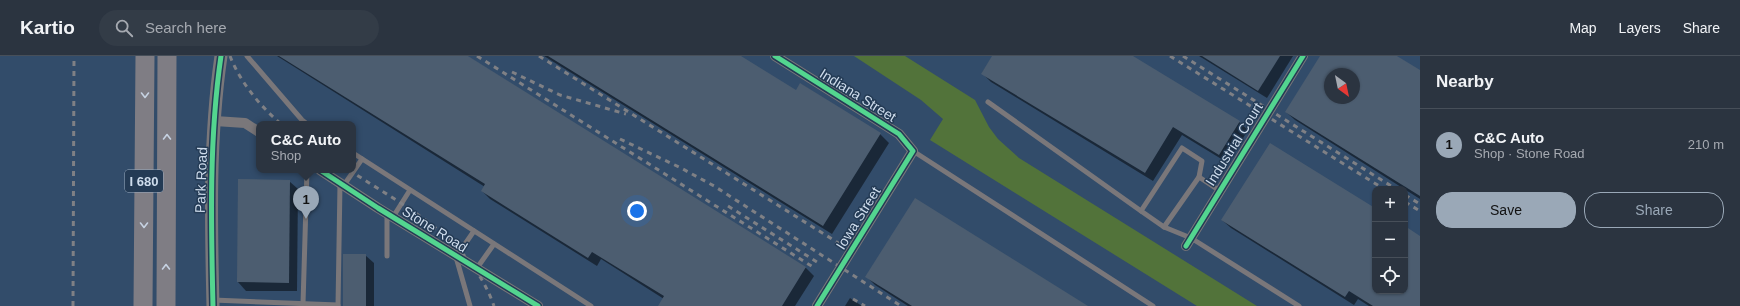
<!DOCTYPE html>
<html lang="en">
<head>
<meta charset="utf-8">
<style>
  :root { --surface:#2b3440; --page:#333c47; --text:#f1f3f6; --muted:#a6aab1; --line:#474f59; --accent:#9aa8b7 }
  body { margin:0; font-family:Helvetica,sans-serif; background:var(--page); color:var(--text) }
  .controls { position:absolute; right:12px; bottom:12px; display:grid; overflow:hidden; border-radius:8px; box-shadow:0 1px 3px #0004 }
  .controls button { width:36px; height:36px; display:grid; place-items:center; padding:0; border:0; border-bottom:1px solid var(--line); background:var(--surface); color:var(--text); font:20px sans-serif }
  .compass { position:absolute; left:1324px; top:12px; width:36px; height:36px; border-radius:50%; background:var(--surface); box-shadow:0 1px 3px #0004; rotate:147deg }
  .you { position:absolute; left:637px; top:155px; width:14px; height:14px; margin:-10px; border:3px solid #fff; border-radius:50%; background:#1a73e8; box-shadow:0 0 0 6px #1a73e833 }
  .badge { display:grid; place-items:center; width:26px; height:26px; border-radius:50%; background:var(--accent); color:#111; font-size:13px; font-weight:700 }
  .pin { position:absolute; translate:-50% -33px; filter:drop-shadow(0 1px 2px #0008) }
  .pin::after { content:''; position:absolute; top:21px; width:14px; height:12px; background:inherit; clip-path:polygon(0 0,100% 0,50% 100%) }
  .popup { position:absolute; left:256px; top:65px; width:100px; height:52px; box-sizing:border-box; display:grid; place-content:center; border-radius:8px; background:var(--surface); filter:drop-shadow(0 1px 3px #0005); font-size:13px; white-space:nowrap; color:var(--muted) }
  .popup b { font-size:15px; color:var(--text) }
  .popup::after { content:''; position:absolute; left:50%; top:100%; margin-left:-8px; border:8px solid transparent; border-top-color:var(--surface) }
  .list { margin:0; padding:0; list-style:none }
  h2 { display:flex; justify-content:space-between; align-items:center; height:52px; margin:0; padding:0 16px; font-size:17px }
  h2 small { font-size:13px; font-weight:400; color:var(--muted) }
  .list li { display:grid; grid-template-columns:26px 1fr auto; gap:12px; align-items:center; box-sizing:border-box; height:72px; padding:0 16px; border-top:1px solid var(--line) }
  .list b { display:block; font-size:15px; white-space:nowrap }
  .list p { margin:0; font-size:13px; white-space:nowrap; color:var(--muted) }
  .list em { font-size:13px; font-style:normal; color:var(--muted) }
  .actions { display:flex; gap:8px; padding:12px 16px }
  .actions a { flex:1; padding:9px 0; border:1px solid var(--accent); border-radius:16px; text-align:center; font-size:14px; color:var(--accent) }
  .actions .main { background:var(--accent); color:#111 }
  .icon { flex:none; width:22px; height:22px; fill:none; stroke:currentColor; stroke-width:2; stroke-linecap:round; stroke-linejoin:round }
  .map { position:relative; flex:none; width:1420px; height:250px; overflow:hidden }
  header { display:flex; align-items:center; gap:24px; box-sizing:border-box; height:56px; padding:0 20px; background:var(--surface); border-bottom:1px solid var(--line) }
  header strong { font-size:19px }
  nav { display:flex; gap:22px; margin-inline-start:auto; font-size:14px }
  .search { width:280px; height:36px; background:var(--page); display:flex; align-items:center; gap:10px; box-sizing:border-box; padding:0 14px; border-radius:22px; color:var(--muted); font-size:15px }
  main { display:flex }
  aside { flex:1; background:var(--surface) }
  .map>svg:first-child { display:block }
</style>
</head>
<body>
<header>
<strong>Kartio</strong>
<div class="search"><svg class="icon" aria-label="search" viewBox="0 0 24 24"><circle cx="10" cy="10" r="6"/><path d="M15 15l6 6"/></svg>Search here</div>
<nav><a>Map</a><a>Layers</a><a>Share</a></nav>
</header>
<main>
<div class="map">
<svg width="1420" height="250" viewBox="0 0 1420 250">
  <rect width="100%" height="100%" fill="#394655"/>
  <path fill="#324c6a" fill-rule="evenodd" d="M0,0H1420V250H0ZM1330,18H1354V42H1330ZM259,68H353V114H259ZM1375,133H1405V235H1375Z"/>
  <path fill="#52733a" d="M854,0H905L975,44L989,71L998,83L1019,102L1257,250H1197L930,84L943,63L921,44Z"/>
  <g fill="#0007" fill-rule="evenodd">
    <path d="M277,0H467L806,212L814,220L795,250H664V243L601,203L597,210L490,143L482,135L485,131Z"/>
    <path d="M544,0H739L796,35L801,28L880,78L889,87L832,178Z"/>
    <path d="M993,0H1131L1239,66L1248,74L1228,107L1182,79L1153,125L991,26L982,17Z"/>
    <path d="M1199,0H1293L1267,42Z"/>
    <path d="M1321,0H1396L1420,15V143L1295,64L1286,56ZM1330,18H1354V42H1330Z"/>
    <path d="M239,124L289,125L298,133L297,235H246L238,226Z"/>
    <path d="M1375,153V235H1405V172L1420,181V250H1369L1358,243L1354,249L1231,172L1222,164Z"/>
    <path d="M365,199L374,207V250H344Z"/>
    <path d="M867,221L1086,250H908L875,229Z"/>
    <path d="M850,242L862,250H845Z"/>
  </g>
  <g fill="#4c5d70" fill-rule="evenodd">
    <path d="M279,0H468L806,211L782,250H658L664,240L592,196L588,202L481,135L485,128Z"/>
    <path d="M548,0H741L796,34L800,27L881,77L823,170Z"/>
    <path d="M992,0H1133L1240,65L1219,99L1173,71L1145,117L981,18Z"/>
    <path d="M1202,0H1280L1258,35Z"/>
    <path d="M1320,0H1397L1420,14V140L1285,56ZM1330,18H1354V42H1330Z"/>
    <path d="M1270,87L1375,152V235H1405V170L1420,180V250H1373L1349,235L1345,241L1221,164Z"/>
    <path d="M238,123L290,124L289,227L237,226Z"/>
    <path d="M915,142L1088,250H912L865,221Z"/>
    <rect x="343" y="198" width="23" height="52"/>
  </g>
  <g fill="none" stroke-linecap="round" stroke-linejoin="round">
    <g stroke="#7a777a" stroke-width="5">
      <path d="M247,0L302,64L307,68"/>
      <path d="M988,46L1141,155"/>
      <path d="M913,95L1153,250"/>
      <path d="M353,97L591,250"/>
      <path d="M344,129L362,103"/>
      <path d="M1220,135L1199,121L1164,171L1191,182L1299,250"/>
      <path d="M393,161L410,134"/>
      <path d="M1164,171L1141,155L1182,92L1202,105L1199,121"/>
      <path d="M387,200V157"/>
      <path d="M477,212L494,188"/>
      <path d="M213,244L338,249"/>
      <path d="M303,248L307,114"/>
      <path d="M338,250L340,128"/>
      <path d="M470,250L456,201L474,175"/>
    </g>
    <g stroke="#7a777a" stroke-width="10">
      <path d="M775,0L899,78L913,95L817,250"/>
      <path d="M215,65L245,67L259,76"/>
      <path d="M320,114L378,152L538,250"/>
      <path d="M1186,190L1303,0"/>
    </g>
    <path stroke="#7a777a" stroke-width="13" d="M213,250C211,167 209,82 221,0"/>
    <g stroke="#7f7d84" stroke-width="19">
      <path d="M143,250L145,0"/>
      <path d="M166,250L167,0"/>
    </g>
    <g stroke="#7f8085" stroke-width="3" stroke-dasharray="5 5" stroke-linecap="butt">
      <path d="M230,0C240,26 260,50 281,68"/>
      <path d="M477,0L813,211"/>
      <path d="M539,0L840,188"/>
      <path d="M1170,0L1384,133"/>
      <path d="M1183,0L1396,133"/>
      <path d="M512,16L560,39L626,58"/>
      <path d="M620,83L681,112L714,130L901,250"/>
      <path d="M349,114C405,151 470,182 494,250"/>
      <path d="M1405,139L1420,148"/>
      <path d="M1405,146L1420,155"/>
      <path d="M728,150L817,206"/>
      <path d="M853,243L865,250"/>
      <path d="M73,250L74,0"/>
    </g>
    <defs>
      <g id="cycleway">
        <path d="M775,0L899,78L913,95L817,250"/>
        <path d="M320,114L378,152L538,250"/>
        <path d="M1186,190L1303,0"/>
        <path d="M213,250C211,167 209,82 221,0"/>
      </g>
    </defs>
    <use href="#cycleway" stroke="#243b55" stroke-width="8"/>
    <use href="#cycleway" stroke="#53d58f" stroke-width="5"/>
  </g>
  <defs><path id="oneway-chevron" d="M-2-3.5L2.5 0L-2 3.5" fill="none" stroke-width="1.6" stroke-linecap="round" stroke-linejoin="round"/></defs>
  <g stroke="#c6d2e2">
    <use href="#oneway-chevron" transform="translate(145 39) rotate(90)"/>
    <use href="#oneway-chevron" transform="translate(167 81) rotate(-90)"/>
    <use href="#oneway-chevron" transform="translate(144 169) rotate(90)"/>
    <use href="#oneway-chevron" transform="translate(166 211) rotate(-90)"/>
  </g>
  <g text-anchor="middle" stroke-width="3" stroke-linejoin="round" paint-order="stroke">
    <rect fill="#243b55" stroke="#9bacbf" stroke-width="1" x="125" y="114" width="38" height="22" rx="3"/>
    <g font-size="13" font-weight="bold" fill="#cedcec">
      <text x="144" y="130">I 680</text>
    </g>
    <g font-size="14" fill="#cedcec" stroke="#243b55">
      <text transform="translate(858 39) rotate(32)" y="5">Indiana Street</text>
      <text transform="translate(1234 88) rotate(-58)" y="5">Industrial Court</text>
      <text transform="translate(201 124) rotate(-88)" y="5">Park Road</text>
      <text transform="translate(858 162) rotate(-58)" y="5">Iowa Street</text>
      <text transform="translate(435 173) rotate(32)" y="5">Stone Road</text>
    </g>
  </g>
</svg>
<div class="controls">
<button>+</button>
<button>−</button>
<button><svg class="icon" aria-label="locate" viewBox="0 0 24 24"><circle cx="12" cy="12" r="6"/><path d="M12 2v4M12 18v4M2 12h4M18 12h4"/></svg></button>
</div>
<svg class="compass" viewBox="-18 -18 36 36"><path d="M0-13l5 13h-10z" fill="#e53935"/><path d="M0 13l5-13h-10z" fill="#a6aab1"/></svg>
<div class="you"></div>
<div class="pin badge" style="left:306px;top:163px">1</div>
<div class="popup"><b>C&amp;C Auto</b>Shop</div>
</div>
<aside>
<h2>Nearby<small></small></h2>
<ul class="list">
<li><span class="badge">1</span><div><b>C&amp;C Auto</b><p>Shop · Stone Road</p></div><em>210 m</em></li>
</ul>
<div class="actions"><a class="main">Save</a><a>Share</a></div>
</aside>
</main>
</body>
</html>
